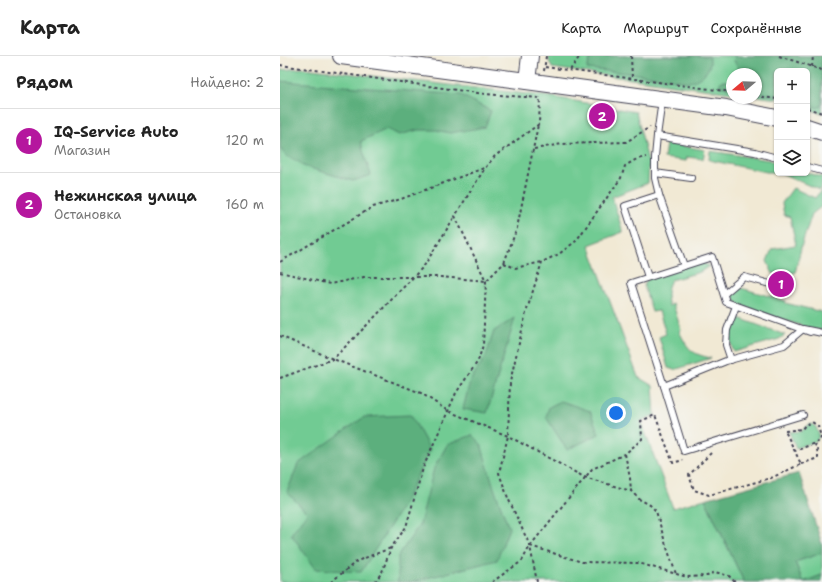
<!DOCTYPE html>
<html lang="ru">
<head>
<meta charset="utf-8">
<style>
  :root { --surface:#fff; --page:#f2f2f2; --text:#222; --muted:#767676; --line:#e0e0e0; --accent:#b5179e }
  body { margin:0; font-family:"Shantell Sans",sans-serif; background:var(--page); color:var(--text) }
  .controls { position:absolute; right:12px; top:12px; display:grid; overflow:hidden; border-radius:6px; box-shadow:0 1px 3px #0004 }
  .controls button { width:36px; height:36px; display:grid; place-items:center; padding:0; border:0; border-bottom:1px solid var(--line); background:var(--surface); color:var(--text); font:20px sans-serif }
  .compass { position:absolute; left:446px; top:12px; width:36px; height:36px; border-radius:50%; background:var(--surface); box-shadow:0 1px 3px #0004; rotate:251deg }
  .you { position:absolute; left:336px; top:357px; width:14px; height:14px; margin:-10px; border:3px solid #fff; border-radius:50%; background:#1a73e8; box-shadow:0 0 0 6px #1a73e833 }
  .badge { display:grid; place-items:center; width:26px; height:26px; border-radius:50%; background:var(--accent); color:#fff; font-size:13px; font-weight:700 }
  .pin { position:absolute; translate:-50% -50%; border:2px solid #fff; box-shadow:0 1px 4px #0006 }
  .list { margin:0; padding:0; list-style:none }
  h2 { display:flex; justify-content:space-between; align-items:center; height:52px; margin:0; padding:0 16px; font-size:17px }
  h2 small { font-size:13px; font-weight:400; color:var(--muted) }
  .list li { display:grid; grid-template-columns:26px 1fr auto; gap:12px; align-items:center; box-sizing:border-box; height:64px; padding:0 16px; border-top:1px solid var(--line) }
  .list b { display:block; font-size:15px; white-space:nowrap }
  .list p { margin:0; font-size:13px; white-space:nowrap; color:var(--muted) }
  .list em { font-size:13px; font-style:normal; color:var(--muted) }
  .icon { flex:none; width:22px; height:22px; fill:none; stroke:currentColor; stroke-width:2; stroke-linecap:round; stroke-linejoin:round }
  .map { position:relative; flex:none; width:542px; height:526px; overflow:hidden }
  header { display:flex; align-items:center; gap:24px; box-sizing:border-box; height:56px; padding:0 20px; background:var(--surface); border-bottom:1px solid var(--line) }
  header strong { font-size:19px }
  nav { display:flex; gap:22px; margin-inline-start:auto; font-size:14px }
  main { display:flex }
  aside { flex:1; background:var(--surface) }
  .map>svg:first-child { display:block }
</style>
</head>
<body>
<header>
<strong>Карта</strong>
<nav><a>Карта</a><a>Маршрут</a><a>Сохранённые</a></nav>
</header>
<main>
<aside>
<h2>Рядом<small>Найдено: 2</small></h2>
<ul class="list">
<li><span class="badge">1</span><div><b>IQ-Service Auto</b><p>Магазин</p></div><em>120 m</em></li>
<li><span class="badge">2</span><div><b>Нежинская улица</b><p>Остановка</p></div><em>160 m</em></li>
</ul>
</aside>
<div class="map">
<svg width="542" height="526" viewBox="0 0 542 526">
  <rect width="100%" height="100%" fill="#f6f6f2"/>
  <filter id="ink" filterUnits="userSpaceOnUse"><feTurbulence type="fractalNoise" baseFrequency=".025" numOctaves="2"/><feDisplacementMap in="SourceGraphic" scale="8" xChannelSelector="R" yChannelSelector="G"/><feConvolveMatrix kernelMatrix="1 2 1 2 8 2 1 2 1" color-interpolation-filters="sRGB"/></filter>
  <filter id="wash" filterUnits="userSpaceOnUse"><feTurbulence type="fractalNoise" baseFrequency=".012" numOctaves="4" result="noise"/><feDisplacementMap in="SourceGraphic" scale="16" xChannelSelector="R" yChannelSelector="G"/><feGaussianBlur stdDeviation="0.9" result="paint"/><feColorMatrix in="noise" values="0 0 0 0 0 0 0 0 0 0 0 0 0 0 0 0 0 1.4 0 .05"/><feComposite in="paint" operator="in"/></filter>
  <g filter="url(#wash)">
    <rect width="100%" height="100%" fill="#f1e9d4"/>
    <g fill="#71cb93" stroke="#4a7667">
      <path d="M269,0H542V57L527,53V15H497V43L476,40V18H452V37L272,12L269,5Z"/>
      <path d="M23,12L273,41L356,56L369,109L368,127L332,141L343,176L309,189L358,321L373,330L375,359L361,365L393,452L425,443L464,526H0V14Z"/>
      <path d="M386,87L425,94L423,103L407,101L406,105L384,102Z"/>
      <path d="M430,95L489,104L497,107V116H486L429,104Z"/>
      <path d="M501,117H527L542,121V130L539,134Z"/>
      <path d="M513,132L535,142L542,133V150L532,158L522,188L515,217L502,215L493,218L487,205L492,193L516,189L510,161L504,159L502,147Z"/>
      <path d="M419,205L429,210L420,216L391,224C386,233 386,240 389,250L393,248L401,274L399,275C408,293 411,298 431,302L394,314L388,312L379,281L386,278L379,255L372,256L364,230L368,221Z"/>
      <path d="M461,232L506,245L505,247L542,256V274L531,273L462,250L455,245L452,239Z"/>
      <path d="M456,261L505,279L499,283L454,296C447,282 451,275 456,261Z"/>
      <path d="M532,368L536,371L539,379L537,385L516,392L509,376L522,375L526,370Z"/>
      <path d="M542,497V519L523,526L515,506Z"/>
    </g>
    <g fill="#5caf7d" stroke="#3f685c">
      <path d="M311,0H429C434,12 421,24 409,26L357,18L307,13Z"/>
      <path d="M455,0H542V49L538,52L527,48V15H497V40L476,37V18H463L454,5Z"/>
      <path d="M0,25L181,39L211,55L205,71L170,77L156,74H138L119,79L107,73L81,85L83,95L91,119L73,125L23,110L19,106L6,100L0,92Z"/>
      <path d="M441,25H447L452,27V33L439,30Z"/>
      <path d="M235,262L207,357L183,353L190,325L206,300L214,275Z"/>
      <path d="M281,345L310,355L319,378L287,394L266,361L269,351Z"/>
      <path d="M131,359L150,394L122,451L81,516L36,513L11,478L27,457L7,436L18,408L84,361Z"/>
      <path d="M192,379L201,388L214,432L229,472L217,504L132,526H118V500L140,468L154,412L167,389Z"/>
      <path d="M519,417L542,488V497L515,506L523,526L542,519V526H464L425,443Z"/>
    </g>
  </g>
  <g filter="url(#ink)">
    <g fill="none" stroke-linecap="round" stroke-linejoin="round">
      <defs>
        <g id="service">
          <path d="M377,80L382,44"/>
          <path d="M527,111L542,115"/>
          <path d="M375,117L411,122"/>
          <path d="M404,210L379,139L375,122V101L377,80L475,96L497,102"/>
          <path d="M368,221L345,150L379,139"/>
          <path d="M444,238L464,221L490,228"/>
          <path d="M530,276L446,246L432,201L351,227L384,330L446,305L504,289L523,273L542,277"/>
          <path d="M451,304L446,289L447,274L456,250"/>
          <path d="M384,330L404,395L523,359"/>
        </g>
        <g id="tertiary">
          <path d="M61,0L446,52L497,62"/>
          <path d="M247,25L250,0"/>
          <path d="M527,71L542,76"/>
        </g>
      </defs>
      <use href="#service" stroke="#414052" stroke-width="8"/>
      <use href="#tertiary" stroke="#414052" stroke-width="18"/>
      <g stroke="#414052" stroke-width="2" stroke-dasharray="3 3" stroke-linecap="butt">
        <path d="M351,0L352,22"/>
        <path d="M499,0L542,14"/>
        <path d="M0,9L205,38L259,42"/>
        <path d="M265,11L452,36"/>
        <path d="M532,11L533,0"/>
        <path d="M290,14L300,0"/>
        <path d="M264,15L266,0"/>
        <path d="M476,40L497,43"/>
        <path d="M527,52L542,57"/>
        <path d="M254,93L282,88L346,86L370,71"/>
        <path d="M0,206L93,151L121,143L204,112"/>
        <path d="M224,207L235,212L262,206L279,198L296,185L341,122L345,110L355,104L366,101"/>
        <path d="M0,216L50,228L84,221H161L206,225L224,207L237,172L258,69"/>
        <path d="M0,280L53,303L141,337L168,355L228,380L304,421L351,435"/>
        <path d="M0,322L53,303L88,268L144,210L175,160"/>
        <path d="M505,375L522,373L525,369L532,366L538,370L541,381L540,385L515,395"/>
        <path d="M431,397L409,419L414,434L429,439L491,422L521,408L505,375"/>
        <path d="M345,398L350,422L351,435L359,443L370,449L376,455L385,486L396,518"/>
        <path d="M521,408L538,402V397L535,388"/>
        <path d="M250,490L302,506L358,507L407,521L427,520L435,516L449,520L455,526"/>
        <path d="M51,526L77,505L111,492"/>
        <path d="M95,526L102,516L111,492L126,471L143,412L176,337L198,305L203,289L206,225L175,160L205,112L215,100L259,68L260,41"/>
        <path d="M212,526L242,505L250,490L312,413L345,398L362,383L361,365L375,359L393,407L403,404"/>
        <path d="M257,526L250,490L228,442L219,417L228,380L230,326L246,257L262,206"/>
      </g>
      <use href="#service" stroke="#fff" stroke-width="6"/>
      <use href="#tertiary" stroke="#fff" stroke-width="16"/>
    </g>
  </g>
</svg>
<div class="controls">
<button>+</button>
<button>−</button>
<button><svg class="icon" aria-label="layers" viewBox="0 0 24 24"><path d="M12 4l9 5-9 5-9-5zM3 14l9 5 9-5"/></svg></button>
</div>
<svg class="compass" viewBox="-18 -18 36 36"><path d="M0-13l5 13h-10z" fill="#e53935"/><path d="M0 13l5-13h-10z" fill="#767676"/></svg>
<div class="you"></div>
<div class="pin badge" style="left:501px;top:228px">1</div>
<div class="pin badge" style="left:322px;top:60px">2</div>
</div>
</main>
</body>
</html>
